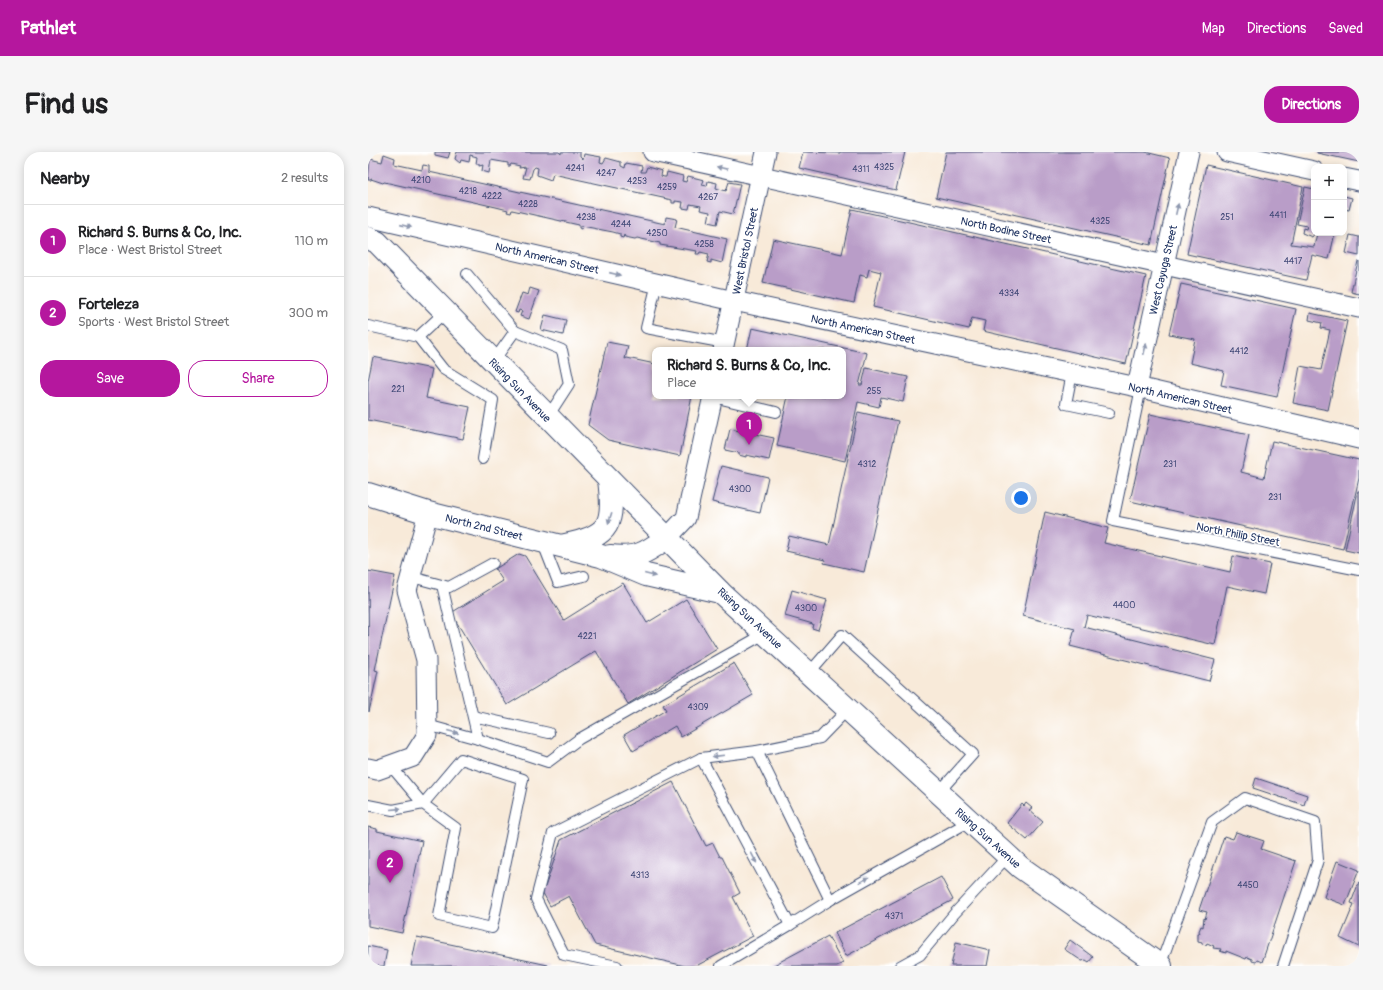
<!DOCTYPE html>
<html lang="en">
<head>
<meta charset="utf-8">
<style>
  :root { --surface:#fff; --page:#f6f6f6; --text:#202124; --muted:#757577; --line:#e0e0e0; --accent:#b5179e }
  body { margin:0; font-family:Pangolin,sans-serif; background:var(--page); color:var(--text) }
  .controls { position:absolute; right:12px; top:12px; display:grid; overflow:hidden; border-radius:8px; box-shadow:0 2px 10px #0003 }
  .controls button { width:36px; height:36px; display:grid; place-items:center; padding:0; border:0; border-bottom:1px solid var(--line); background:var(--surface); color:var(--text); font:20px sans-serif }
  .you { position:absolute; left:653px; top:346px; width:14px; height:14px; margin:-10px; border:3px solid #fff; border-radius:50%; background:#1a73e8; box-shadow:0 0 0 6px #1a73e833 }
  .badge { display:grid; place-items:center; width:26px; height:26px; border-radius:50%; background:var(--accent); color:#fff; font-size:13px; font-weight:700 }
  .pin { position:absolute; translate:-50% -33px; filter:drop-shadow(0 1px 2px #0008) }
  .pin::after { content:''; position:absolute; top:21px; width:14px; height:12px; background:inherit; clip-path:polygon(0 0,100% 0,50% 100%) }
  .popup { position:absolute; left:284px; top:195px; width:194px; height:52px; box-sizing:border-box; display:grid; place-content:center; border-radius:8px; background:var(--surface); filter:drop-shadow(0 1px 3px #0005); font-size:13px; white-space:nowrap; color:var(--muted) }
  .popup b { font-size:15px; color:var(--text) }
  .popup::after { content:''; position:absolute; left:50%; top:100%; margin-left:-8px; border:8px solid transparent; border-top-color:var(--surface) }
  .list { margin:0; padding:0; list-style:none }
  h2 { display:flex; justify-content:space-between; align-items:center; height:52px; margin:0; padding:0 16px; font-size:17px }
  h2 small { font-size:13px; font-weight:400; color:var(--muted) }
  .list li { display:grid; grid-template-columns:26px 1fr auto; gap:12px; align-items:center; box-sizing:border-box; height:72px; padding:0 16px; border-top:1px solid var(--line) }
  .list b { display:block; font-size:15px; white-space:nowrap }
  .list p { margin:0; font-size:13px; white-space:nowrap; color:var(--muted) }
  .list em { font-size:13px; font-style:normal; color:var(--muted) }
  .actions { display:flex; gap:8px; padding:12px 16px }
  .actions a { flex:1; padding:9px 0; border:1px solid var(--accent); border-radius:16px; text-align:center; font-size:14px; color:var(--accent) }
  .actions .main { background:var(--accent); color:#fff }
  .map { position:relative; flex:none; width:991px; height:814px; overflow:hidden; border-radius:16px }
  header { display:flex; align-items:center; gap:24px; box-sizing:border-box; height:56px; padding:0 20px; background:var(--accent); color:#fff }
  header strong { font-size:19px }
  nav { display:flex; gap:22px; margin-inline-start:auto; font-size:14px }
  .intro { display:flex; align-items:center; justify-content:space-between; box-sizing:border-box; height:96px; padding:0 24px }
  h1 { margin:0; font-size:28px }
  .button { padding:10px 18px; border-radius:16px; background:var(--accent); color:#fff; font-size:14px; font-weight:700 }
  main { display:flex; gap:24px; padding:0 24px }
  aside { flex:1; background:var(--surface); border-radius:16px; box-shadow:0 2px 10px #0003 }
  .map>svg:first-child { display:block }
</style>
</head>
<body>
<header>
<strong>Pathlet</strong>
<nav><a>Map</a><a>Directions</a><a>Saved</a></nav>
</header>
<div class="intro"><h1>Find us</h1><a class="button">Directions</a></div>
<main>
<aside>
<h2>Nearby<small>2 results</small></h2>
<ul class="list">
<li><span class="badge">1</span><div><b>Richard S. Burns &amp; Co, Inc.</b><p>Place · West Bristol Street</p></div><em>110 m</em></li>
<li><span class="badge">2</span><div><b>Forteleza</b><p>Sports · West Bristol Street</p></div><em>300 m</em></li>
</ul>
<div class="actions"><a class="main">Save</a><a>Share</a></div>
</aside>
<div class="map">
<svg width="991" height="814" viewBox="0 0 991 814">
  <rect width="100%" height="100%" fill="#fff"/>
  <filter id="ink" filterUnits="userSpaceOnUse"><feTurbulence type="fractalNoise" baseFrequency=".025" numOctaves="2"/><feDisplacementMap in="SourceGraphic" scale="8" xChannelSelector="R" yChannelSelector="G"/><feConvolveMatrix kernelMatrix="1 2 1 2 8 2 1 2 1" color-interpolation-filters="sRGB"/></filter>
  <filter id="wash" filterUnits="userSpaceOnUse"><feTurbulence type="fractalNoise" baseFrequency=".012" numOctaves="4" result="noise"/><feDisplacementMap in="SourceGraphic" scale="16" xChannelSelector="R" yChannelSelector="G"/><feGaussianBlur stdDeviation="0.9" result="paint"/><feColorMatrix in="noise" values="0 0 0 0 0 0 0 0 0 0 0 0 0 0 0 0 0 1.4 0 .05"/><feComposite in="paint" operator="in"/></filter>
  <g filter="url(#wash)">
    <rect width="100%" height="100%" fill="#f8ead9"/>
    <g id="blocks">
      <g fill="#b99dc8">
        <path d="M67,0H82L80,6L67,3Z"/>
        <path d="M89,0H191L193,2V0H212V4L215,7L216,2L233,5L232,10L235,11L238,6L253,10V14L257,16L258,11L274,14L273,20H277L279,15L294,19L293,24L296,25H298L299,20L315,24L314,29L318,30L320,24L336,28L334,33L339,34L340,29L349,31L348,36L358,39L361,30L372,32L365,62L352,59L349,72L340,70L342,60L332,58L333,54L322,52L321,57L314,56L315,50L307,49V51H304V48L185,22L183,28L169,23L170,16L167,15L165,17L162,27L155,26L158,15L151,16L152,14L143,12L142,14H140V11L123,8L121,21L114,19L115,13L111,14V12H108L109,5L102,3L101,10L93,8L92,11L87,7Z"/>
        <path d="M435,0L472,1V0H537L528,38L431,16Z"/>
        <path d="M578,0H777L802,6L783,93L568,45Z"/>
        <path d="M949,0H991V10L949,1Z"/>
        <path d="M16,2L27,6L26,12L54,18L55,13L61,14V20L297,72L298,65L309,67L307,75L359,87L354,111L343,108V111L339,110L341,102L332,100L331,102H328L329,99L292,93V91L269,86L267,87L257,85L256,83L255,86L252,85V82L245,80L214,74L213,77L211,76V73L144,58L143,61L139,60L140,58L128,55L21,31L16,30L15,31L3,27V28H0L2,7L14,10Z"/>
        <path d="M838,13L935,35L923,92L946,95L949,81H967L961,107L944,103L938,128L819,102Z"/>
        <path d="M937,35L946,37L947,81L944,85L934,81L935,76L938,77L939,74L929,72Z"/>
        <path d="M976,44L984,46L981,58L976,57Z"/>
        <path d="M484,57L778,124L758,212L615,179L617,169L604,166L601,177L505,155L513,120L501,117L499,125L492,123L486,151L395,131L405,87L474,102Z"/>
        <path d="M982,83L991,85V104L978,101Z"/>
        <path d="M990,109H991V142L983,140Z"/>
        <path d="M813,132L928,157L909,245L853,233L856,219L822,211L827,187L801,182Z"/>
        <path d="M162,136L171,139L161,167L152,164L154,159L151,158L150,161L147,160L154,141L160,143Z"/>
        <path d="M942,161L979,169L960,258L925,251L932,214L953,218L962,178L953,176L954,171L941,168Z"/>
        <path d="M177,163L198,168L195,183L173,178Z"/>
        <path d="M384,176L499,201L491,233H494L498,216L540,225L535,250L513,245L511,255L490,250L477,309L409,294L420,244H475V198H379Z"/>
        <path d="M239,190L260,194L257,207L259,206L287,212V244H324L312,304L240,288L220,273Z"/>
        <path d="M5,205L64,217L58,246L102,255L95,287L0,268V229Z"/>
        <path d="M490,260L530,269L496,420L456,411L457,408L418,399L421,384L461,393Z"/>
        <path d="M782,262L881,283L873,320L896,326L904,289L991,308V326L975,397L762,349Z"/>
        <path d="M362,277L406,286L401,308L378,303V305L371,303V301L357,298Z"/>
        <path d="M353,314L400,325L392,361L344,350Z"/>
        <path d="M990,339H991V401L977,398Z"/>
        <path d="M677,360L740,376L736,391L862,420L865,404L902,412L896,442L859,434L847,493L719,463L716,475L847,508L841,529L702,494L707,477L655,464Z"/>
        <path d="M151,402L157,404L196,468L255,431L279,471L318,447L349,497L260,552L228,499L139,553L83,461L135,429L127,417Z"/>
        <path d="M0,419L27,424L7,518L10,519L1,560Z"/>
        <path d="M424,438L459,448L450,478L444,476L445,472L417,464Z"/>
        <path d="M366,511L385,543L313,585L307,574L265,599L256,583L298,558L295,553Z"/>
        <path d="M888,626L939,643L936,653L885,636Z"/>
        <path d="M305,630L338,694L345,691L352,705H354L372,741L365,745L385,784L328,814H317L227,793L201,744L182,754L175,741L193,688Z"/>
        <path d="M658,651L664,656L661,658L675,670L659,688L639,671L654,652L656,654Z"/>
        <path d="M0,675L9,677V679L54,689L34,781L0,774Z"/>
        <path d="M868,680L896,689L893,697L928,709L894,810L889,808L888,810L884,809V807L879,805L878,807L858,799V801L852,799L853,797L845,796L846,794L839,791L838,793L834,792V790L830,789V781H832L831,779L833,774L835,775L836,766L837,767L839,760L831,758L856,684L865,687Z"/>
        <path d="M969,709L991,718L977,753L956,745Z"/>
        <path d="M573,725L585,748L478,804L467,781Z"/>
        <path d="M991,730V795L972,786L986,752L983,751Z"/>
        <path d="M460,784L475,811L469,814H404Z"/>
        <path d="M49,785L180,813V814H43Z"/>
        <path d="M702,788L725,805L721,810L718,808L714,809L696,797Z"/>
        <path d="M588,790L622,798L619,814H583Z"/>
        <path d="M0,794L19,798L16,814H0Z"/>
      </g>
    </g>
  </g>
  <g filter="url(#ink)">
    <use href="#blocks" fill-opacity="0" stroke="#3c4b70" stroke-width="1"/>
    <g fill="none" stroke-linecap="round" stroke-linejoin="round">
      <defs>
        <g id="lane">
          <path d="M99,122L147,179L125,210"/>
          <path d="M289,131L278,176L357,191"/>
          <path d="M0,174L50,185L77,160"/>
          <path d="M147,179L194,198L201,232L179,266"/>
          <path d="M50,185L75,217L125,248L115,307"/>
          <path d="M704,221L698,252L741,261"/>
          <path d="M773,236L745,369L991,418"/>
          <path d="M345,245L408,260"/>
          <path d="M174,389L190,430L216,424"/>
          <path d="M44,425L81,435L125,411"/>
          <path d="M74,433L110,587"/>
          <path d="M441,521L474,483L605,602L571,640"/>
          <path d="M105,564L181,581"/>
          <path d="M59,573L110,587L180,610L211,587L398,481"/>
          <path d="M389,599L333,606L422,773L462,748L602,669"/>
          <path d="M0,653L25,658L55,652L88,676L71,764L124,776L155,627L93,607L55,652L22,613"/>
          <path d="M462,748L389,599L452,586L480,557"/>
          <path d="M249,814L196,803L168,747L185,681L333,606"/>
          <path d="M353,814L422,773"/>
          <path d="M532,814L552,803L586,762L640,704"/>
          <path d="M792,814L844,670L877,646L947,670L950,708L915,814"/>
        </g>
        <g id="street">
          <path d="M285,0L991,156"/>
          <path d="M859,0L946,19"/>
          <path d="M976,26L991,29"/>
          <path d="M0,65L366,149L769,235L991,287"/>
          <path d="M355,198L398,0"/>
          <path d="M769,235L821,0"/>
          <path d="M300,385L318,366L345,244"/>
          <path d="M0,616L9,618L45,605L59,583L58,508L39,438L60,361"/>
        </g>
        <g id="secondary">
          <path d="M0,86L9,90L352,440L652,715L793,814"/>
          <path d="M0,342L60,361L233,404L278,423L352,440"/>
          <path d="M197,393C244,384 246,371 241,327"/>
          <path d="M242,404C271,407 277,401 300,385"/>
        </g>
      </defs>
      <use href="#lane" stroke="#3c4b70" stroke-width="12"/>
      <use href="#street" stroke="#3c4b70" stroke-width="21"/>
      <use href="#secondary" stroke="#3c4b70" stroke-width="24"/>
      <use href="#lane" stroke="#fff" stroke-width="10"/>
      <use href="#street" stroke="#fff" stroke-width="19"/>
      <use href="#secondary" stroke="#fff" stroke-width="22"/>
    </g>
    <defs><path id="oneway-solid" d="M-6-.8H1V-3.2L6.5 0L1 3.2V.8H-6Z"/></defs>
    <g fill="#8d97ae">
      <use href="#oneway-solid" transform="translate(354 16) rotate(-167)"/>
      <use href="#oneway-solid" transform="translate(809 57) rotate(-77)"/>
      <use href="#oneway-solid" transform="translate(38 74) rotate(13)"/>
      <use href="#oneway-solid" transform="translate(247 122) rotate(13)"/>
      <use href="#oneway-solid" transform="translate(777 197) rotate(-77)"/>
      <use href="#oneway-solid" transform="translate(242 366) rotate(108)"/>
      <use href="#oneway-solid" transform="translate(282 423) rotate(14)"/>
      <use href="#oneway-solid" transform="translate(85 580) rotate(15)"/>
      <use href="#oneway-solid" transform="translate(350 604) rotate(173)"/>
      <use href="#oneway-solid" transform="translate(28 657) rotate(-5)"/>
      <use href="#oneway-solid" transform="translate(386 706) rotate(62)"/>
      <use href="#oneway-solid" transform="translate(496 728) rotate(-29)"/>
    </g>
  </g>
  <g text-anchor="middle" stroke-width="3.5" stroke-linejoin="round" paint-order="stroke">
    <g font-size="9" fill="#424a78">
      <text x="516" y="18">4325</text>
      <text x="207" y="19">4241</text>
      <text x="493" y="20">4311</text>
      <text x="238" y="24">4247</text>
      <text x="53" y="31">4210</text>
      <text x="269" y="32">4253</text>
      <text x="299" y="38">4259</text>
      <text x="100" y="42">4218</text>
      <text x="124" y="47">4222</text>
      <text x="340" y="48">4267</text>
      <text x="160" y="55">4228</text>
      <text x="910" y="66">4411</text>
      <text x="218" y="68">4238</text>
      <text x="859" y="68">251</text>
      <text x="732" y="72">4325</text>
      <text x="253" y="75">4244</text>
      <text x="289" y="84">4250</text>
      <text x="336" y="95">4258</text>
      <text x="925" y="112">4417</text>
      <text x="641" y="144">4334</text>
      <text x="871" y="202">4412</text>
      <text x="30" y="240">221</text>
      <text x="506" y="242">255</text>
      <text x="499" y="315">4312</text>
      <text x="802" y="315">231</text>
      <text x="372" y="340">4300</text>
      <text x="907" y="348">231</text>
      <text x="756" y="456">4400</text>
      <text x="438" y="459">4300</text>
      <text x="219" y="487">4221</text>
      <text x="330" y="558">4309</text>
      <text x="272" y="726">4313</text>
      <text x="880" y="736">4450</text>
      <text x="526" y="767">4371</text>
    </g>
    <g font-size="11" fill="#1b2f5e" stroke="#fff">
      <text transform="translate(638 78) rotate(12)" y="4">North Bodine Street</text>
      <text transform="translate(377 99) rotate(-78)" y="4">West Bristol Street</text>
      <text transform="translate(179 106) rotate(13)" y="4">North American Street</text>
      <text transform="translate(795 118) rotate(-77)" y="4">West Cayuga Street</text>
      <text transform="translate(495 177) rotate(12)" y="4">North American Street</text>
      <text transform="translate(152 238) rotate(46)" y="4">Rising Sun Avenue</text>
      <text transform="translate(812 246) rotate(13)" y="4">North American Street</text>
      <text transform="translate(116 375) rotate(14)" y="4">North 2nd Street</text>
      <text transform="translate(870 382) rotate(11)" y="4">North Philip Street</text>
      <text transform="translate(382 466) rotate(43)" y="4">Rising Sun Avenue</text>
      <text transform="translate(620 686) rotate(42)" y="4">Rising Sun Avenue</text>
    </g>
  </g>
</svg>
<div class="controls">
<button>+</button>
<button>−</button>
</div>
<div class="you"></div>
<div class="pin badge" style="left:381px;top:293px">1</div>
<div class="popup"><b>Richard S. Burns &amp; Co, Inc.</b>Place</div>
<div class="pin badge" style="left:22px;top:731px">2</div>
</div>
</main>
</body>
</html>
